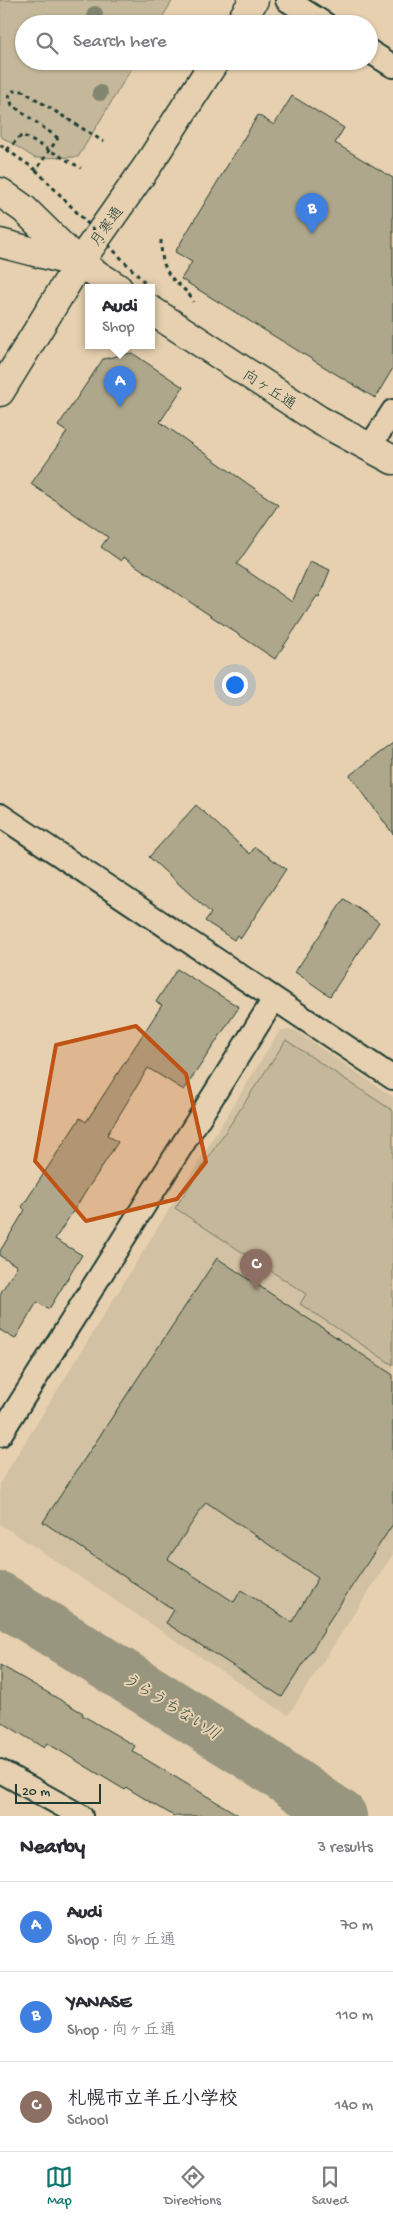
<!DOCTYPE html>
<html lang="en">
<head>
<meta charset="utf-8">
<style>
  :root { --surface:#fff; --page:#f2f2f3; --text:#2b2b33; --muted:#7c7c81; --line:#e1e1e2; --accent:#0f766e }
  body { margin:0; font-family:"Gochi Hand","Klee One",sans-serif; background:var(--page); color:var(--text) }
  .scale { position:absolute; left:15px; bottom:12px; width:86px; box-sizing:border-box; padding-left:5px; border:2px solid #1f3d34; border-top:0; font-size:14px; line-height:18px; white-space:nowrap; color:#1f3d34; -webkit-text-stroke:4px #e6d0af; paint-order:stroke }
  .you { position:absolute; left:234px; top:684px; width:18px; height:18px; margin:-12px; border:4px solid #fff; border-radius:50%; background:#1a73e8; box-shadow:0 0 0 8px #1a73e833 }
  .badge { display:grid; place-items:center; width:32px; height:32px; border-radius:50%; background:var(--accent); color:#fff; font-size:16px; font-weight:700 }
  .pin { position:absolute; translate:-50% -41px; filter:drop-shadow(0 1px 2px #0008) }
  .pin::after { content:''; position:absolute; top:26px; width:18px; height:15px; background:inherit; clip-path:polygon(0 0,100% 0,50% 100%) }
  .popup { position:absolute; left:85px; top:284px; width:70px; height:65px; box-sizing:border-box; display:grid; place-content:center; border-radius:0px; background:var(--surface); filter:drop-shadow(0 1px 4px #0005); font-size:16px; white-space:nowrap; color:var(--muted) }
  .popup b { font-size:19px; color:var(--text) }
  .popup::after { content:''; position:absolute; left:50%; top:100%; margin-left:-10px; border:10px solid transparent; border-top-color:var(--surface) }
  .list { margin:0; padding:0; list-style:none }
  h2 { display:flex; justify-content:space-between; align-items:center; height:65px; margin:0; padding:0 20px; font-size:21px }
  h2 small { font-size:16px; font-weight:400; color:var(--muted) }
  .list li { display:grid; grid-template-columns:32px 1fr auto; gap:15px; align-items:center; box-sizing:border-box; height:90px; padding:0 20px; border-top:1px solid var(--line) }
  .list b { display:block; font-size:19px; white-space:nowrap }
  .list p { margin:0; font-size:16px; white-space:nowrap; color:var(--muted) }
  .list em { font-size:16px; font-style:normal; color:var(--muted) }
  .icon { flex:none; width:28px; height:28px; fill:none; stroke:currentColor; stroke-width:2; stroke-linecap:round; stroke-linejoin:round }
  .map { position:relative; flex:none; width:393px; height:1816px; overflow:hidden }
  .search { position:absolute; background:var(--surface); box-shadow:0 1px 4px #0004; left:15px; right:15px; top:15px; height:55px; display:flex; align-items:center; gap:12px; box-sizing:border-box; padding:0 18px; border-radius:28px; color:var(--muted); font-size:19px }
  .sheet { height:335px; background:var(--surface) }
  nav { display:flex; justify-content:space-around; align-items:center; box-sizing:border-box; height:70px; border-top:1px solid var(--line); background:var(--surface); font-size:14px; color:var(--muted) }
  nav a { display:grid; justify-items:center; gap:2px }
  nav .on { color:var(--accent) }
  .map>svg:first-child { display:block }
</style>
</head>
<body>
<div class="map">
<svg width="393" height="1816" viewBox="0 0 393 1816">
  <rect width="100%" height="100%" fill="#e6d0af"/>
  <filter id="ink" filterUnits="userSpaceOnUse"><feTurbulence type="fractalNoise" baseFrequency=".02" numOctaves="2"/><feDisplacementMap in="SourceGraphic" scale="10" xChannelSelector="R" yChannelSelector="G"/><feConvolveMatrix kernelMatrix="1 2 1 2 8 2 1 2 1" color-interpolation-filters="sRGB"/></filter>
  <g filter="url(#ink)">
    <path fill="#d2c1a2" d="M280,1030H294L393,1097V1554L288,1715L0,1524V1483Z"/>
    <g fill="#c5b89a" stroke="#727a67">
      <path d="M0,0H173L158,24H24V61H136L78,157L35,158L0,136Z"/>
      <path d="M286,1040L393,1111V1365L300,1304L306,1294L175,1208Z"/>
    </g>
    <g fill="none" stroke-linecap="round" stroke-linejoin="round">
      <path stroke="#98967f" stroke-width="52" d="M0,1598L262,1762L341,1816"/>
    </g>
    <g fill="#afa78c" stroke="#1f3d34" fill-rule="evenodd">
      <path d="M292,96L344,128L335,143L393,178V368L375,398L181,279L192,262L175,252L258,115L274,125Z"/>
      <path d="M132,353L183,387L160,422L278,505L237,564L292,602L310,561L330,570L319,597L317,596L275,659L123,557L121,561L101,547L108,537L31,484L67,432L58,426L103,359Z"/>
      <path d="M393,743V834L350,775Z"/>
      <path d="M196,805L250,854L255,847L286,869L241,938L237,935L234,940L205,921L211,913L149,857Z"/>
      <path d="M344,899L379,922L330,996L295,972Z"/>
      <path d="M177,969L239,1007L184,1090L148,1068L107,1135L118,1142L55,1239L82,1255L49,1309L37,1302L15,1339L0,1330V1294L17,1266L0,1256V1251L25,1210L22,1207L80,1118L86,1122L162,1005L156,1002Z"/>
      <path d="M217,1258L393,1375V1524L323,1630L324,1631L282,1697L166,1623L174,1610L43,1522ZM206,1502L318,1578L292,1622L241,1590L234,1602L168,1559Z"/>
      <path d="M0,1665L83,1713L82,1715L135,1746L132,1751L240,1816H174L127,1788L125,1790L47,1743L44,1748L0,1721Z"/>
    </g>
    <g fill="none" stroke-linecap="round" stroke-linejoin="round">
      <defs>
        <g id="minor">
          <path d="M287,0L325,24"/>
          <path d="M369,51L393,66"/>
          <path d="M369,448L393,411"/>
          <path d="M0,815L393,1078"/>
          <path d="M0,1435L274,999"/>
          <path d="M0,1771L81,1816"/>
        </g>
        <g id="tertiary">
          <path d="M79,263L118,288"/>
          <path d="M151,310L319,420L393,460"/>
        </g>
        <g id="primary">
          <path d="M0,192L24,209L79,263"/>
          <path d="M0,243L77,263"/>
        </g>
        <g id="trunk">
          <path d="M239,24L254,0"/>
          <path d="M0,392L79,263L148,165L215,61"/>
        </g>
      </defs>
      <use href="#minor" stroke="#1f3d34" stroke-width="26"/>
      <use href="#tertiary" stroke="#1f3d34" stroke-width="31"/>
      <use href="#primary" stroke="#1f3d34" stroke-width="31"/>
      <use href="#trunk" stroke="#1f3d34" stroke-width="31"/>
      <g stroke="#1f3d34" stroke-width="3" stroke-dasharray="4 4" stroke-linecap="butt">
        <path d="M58,138L12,105L9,96L13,91H23L104,142"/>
        <path d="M7,150L22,135L81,168"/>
        <path d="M161,240C161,258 164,273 178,284C185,291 189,292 193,302"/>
      </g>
      <use href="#minor" stroke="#e6d0af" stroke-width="22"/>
      <use href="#tertiary" stroke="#e6d0af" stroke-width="28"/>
      <use href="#primary" stroke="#e6d0af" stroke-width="28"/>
      <use href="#trunk" stroke="#e6d0af" stroke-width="28"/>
      <g stroke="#1f3d34" stroke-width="3" stroke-dasharray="4 4" stroke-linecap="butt">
        <path d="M0,145L36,170L58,138"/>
        <path d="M36,170L150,288"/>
      </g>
    </g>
    <g fill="#828671">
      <circle cx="95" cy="14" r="8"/>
      <circle cx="100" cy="93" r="8"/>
    </g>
  </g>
  <path fill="#c05314" fill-opacity="0.2" stroke="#c05314" stroke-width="4" stroke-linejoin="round" d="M136,1026L186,1074L206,1162L177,1199L86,1221L35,1161L56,1045Z"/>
  <g text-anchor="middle" stroke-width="4" stroke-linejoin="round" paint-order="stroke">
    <g font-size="15" fill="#1f3d34" stroke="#e6d0af">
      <text transform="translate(106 226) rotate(-54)" y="5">月寒通</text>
      <text transform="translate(270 389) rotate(33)" y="5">向ヶ丘通</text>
    </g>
    <g font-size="16" font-style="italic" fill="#2b463c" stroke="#e6d0af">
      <text transform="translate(172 1705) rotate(32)" y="6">うらうちない川</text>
    </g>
  </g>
</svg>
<div class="scale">20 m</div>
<div class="you"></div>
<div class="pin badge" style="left:120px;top:407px;background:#3f7fe0">A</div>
<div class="popup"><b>Audi</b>Shop</div>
<div class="pin badge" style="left:312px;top:234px;background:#3f7fe0">B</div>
<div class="pin badge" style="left:256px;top:1290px;background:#8d6e63">C</div>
<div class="search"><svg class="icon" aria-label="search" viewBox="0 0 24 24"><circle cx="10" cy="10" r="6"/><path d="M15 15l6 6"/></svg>Search here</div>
</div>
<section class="sheet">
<h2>Nearby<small>3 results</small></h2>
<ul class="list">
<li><span class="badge" style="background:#3f7fe0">A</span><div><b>Audi</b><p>Shop · 向ヶ丘通</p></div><em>70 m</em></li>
<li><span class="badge" style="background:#3f7fe0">B</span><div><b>YANASE</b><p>Shop · 向ヶ丘通</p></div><em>110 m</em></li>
<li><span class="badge" style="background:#8d6e63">C</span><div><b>札幌市立羊丘小学校</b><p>School</p></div><em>140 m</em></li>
</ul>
</section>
<nav>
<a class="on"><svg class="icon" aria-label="map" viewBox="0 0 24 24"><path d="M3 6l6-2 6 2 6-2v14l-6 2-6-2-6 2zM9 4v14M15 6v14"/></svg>Map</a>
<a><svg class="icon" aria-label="directions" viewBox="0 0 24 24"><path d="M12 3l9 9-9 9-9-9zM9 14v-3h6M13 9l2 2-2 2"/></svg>Directions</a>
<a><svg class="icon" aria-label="saved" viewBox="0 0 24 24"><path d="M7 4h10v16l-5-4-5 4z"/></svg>Saved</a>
</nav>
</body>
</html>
